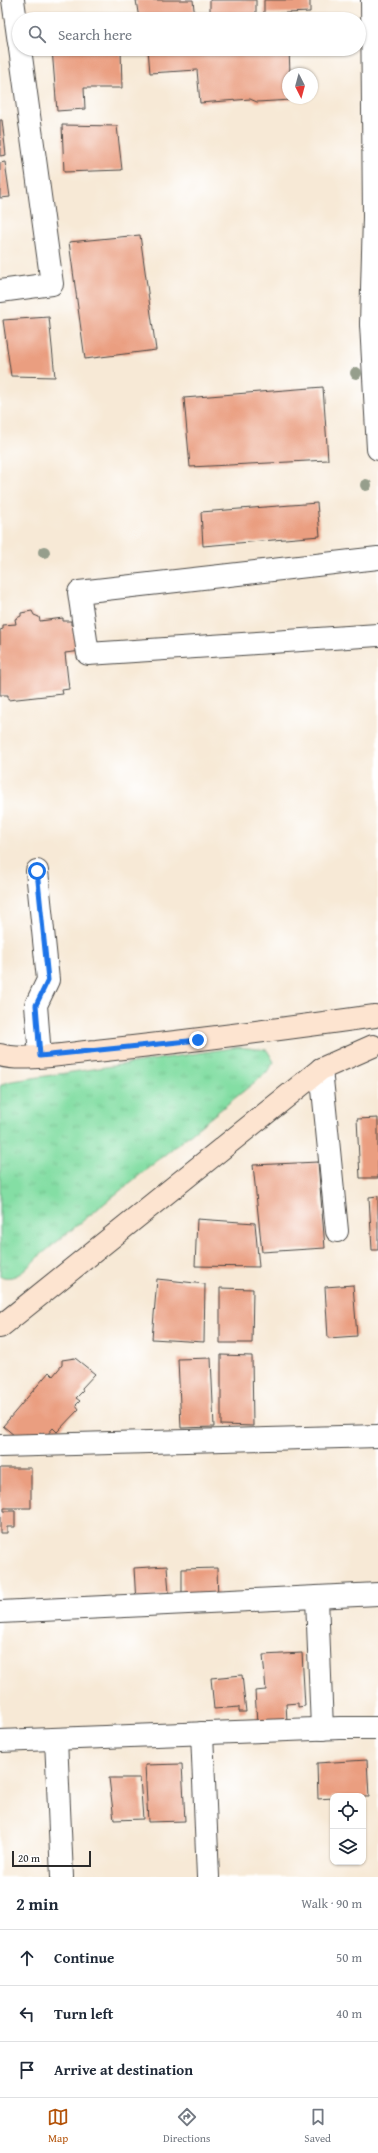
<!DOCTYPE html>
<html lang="en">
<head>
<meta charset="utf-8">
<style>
  :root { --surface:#fff; --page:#f6f6f7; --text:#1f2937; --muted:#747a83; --line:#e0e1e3; --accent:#b45309 }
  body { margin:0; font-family:"Gentium Book Plus",serif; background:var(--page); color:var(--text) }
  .controls { position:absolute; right:12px; bottom:12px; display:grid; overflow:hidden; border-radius:8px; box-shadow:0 1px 3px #0004 }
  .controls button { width:36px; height:36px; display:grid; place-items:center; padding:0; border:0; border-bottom:1px solid var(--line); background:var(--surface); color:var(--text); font:20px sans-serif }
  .compass { position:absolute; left:282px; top:68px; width:36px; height:36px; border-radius:50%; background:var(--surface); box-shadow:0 1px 3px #0004; rotate:174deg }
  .scale { position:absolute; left:12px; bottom:10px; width:79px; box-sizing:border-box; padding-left:4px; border:2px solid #2b2b2b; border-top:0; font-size:11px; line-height:14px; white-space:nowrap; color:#2b2b2b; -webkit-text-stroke:3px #fff; paint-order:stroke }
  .stop { position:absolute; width:12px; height:12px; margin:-9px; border:3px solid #1a73e8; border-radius:50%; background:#fff }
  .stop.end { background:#1a73e8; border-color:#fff; box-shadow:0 1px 4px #0008 }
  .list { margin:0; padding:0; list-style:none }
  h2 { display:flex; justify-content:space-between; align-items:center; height:52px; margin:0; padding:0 16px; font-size:17px }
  h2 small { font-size:13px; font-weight:400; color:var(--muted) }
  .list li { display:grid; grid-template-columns:26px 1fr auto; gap:12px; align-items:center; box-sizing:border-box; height:56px; padding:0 16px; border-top:1px solid var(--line) }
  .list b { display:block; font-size:15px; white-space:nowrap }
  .list em { font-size:13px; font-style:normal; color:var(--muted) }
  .icon { flex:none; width:22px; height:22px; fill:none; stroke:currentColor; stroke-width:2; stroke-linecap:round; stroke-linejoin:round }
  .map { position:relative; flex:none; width:378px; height:1877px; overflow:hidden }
  .search { position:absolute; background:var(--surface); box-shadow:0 1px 3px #0004; left:12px; right:12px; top:12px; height:44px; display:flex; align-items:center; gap:10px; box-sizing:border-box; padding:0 14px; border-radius:22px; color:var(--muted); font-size:15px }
  .sheet { height:220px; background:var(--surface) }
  nav { display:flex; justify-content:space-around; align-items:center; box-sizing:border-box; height:56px; border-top:1px solid var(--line); background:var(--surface); font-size:11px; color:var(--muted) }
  nav a { display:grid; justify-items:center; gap:2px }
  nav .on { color:var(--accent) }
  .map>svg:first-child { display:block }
</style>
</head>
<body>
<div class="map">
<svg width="378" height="1877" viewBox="0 0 378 1877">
  <defs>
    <pattern id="grass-tufts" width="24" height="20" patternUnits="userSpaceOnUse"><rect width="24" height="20" fill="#84dea4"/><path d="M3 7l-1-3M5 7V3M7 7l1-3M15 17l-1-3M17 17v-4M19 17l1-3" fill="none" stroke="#72bf8d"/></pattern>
  </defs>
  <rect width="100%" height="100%" fill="#fff"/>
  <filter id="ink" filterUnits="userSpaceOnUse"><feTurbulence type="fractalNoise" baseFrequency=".025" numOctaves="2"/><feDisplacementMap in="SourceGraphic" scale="8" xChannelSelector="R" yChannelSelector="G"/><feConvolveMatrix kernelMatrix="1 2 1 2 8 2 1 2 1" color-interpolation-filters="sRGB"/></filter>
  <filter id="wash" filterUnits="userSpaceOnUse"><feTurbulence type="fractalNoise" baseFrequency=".012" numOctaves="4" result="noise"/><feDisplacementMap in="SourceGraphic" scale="16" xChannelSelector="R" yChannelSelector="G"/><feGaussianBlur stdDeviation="0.9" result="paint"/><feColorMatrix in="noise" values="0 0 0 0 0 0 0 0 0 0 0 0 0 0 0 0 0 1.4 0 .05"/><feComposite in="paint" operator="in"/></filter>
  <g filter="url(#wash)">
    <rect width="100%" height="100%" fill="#f7e9d6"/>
    <path fill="url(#grass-tufts)" stroke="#588468" d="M238,1047L267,1050L274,1062L266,1073L38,1257C27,1268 16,1282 0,1276V1086L6,1082Z"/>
    <g id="blocks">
      <g fill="#ea9e80">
        <path d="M136,0H193L195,19H139Z"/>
        <path d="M210,0H256V16L210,18Z"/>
        <path d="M264,0H310V12L264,14Z"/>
        <path d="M52,49H121L122,88H84L85,109L57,111Z"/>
        <path d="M148,49H289L290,74H288V98H291L292,100L257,102L250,99L200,103L197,70L150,73Z"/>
        <path d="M0,120H2L6,155L0,156Z"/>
        <path d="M62,125L117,126L122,170L64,172Z"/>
        <path d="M5,162L10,197L0,198V163Z"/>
        <path d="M140,235L156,350L85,359L69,242Z"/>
        <path d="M49,317L55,377L11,376L3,320Z"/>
        <path d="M323,387L328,460L190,467L184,398Z"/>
        <path d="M317,503L320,536L203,546L201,512Z"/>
        <path d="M32,611L34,615L39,617L40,621L63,618V621H71V625H74L82,651L65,653L69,689L62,690L63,694L8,700V695H0V630L3,629V625L16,624L15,619L21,616V613Z"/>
        <path d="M378,1118V1178H360L357,1119Z"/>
        <path d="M318,1162L325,1248L262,1252L253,1165Z"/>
        <path d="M378,1196V1250H372L369,1197Z"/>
        <path d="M197,1219L255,1223L259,1267L195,1266Z"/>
        <path d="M157,1279L205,1284L204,1342L152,1339Z"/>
        <path d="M353,1285L357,1336L328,1338L325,1287Z"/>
        <path d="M220,1288L253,1289L252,1343H220Z"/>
        <path d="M221,1355L252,1356L253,1426L221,1425Z"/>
        <path d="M75,1358L95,1374L82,1388L83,1391L76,1398L80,1401L76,1405L79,1409L57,1432L53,1428L47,1435L43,1432L36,1439L26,1434L20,1440L3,1426L49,1372L53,1376L62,1365V1360Z"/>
        <path d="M211,1358L214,1427L181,1428L178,1359Z"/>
        <path d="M0,1468H31V1508H4V1511H15V1527H7V1533H0Z"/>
        <path d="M167,1566L169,1593L136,1603L134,1568Z"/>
        <path d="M217,1568L218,1601L182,1595V1569Z"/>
        <path d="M302,1653L305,1706L298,1707V1703L286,1704L287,1721L257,1723L255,1691L266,1690L263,1655Z"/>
        <path d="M242,1675L246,1712H239V1707L214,1709L211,1678Z"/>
        <path d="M367,1760L369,1797L333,1796V1798L318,1799L317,1763Z"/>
        <path d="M182,1764L185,1821L148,1822L145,1765Z"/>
        <path d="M109,1778H140L143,1819L114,1820Z"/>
      </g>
    </g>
  </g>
  <g filter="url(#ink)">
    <use href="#blocks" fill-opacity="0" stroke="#4a4845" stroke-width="1"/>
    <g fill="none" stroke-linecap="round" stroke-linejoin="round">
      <defs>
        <g id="street">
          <path d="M13,0L19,43"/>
          <path d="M372,0L374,217L371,324H378"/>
          <path d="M0,291L52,284L20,49"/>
          <path d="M371,324L378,449"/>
          <path d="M378,558L79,592L88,654L378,635"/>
          <path d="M37,871L48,980L36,1005L40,1056"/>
          <path d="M321,1069L337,1231"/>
          <path d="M0,1446L378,1436"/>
          <path d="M317,1598L322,1729"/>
          <path d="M0,1612L378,1594"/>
          <path d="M202,1733L208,1877"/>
          <path d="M56,1739L62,1877"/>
          <path d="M0,1741L340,1728H378"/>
        </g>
        <g id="secondary">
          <path d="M0,1055C22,1062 71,1053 96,1051C189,1041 282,1029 375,1016"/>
          <path d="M0,1327L321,1069L373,1046"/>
        </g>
      </defs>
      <use href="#street" stroke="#4a4845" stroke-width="24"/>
      <use href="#secondary" stroke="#4a4845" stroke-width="24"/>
      <use href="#street" stroke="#fff" stroke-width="22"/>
      <use href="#secondary" stroke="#fde4d0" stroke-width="22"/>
    </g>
    <g fill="#969e8c">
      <circle cx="356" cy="373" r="6"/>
      <circle cx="366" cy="485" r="6"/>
      <circle cx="44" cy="552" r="6"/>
    </g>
  </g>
  <g fill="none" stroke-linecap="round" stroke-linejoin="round" filter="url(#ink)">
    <path stroke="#1a73e8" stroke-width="5" d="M37,871L48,980L36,1005L40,1056L198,1040"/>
  </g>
</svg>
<div class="controls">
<button><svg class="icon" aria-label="locate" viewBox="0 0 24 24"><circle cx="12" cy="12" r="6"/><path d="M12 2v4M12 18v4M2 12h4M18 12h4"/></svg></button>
<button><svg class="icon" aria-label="layers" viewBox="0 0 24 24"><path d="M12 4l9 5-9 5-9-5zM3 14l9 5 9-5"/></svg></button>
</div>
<svg class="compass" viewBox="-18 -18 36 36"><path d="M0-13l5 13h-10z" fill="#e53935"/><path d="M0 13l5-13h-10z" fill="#747a83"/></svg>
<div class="scale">20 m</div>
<div class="stop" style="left:37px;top:871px"></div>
<div class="stop end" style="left:198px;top:1040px"></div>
<div class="search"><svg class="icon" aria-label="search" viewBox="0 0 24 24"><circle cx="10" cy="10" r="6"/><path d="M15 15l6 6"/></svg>Search here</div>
</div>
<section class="sheet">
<h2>2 min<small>Walk · 90 m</small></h2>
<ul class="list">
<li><svg class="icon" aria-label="ahead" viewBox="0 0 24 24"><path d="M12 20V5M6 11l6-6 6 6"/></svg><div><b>Continue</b></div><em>50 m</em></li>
<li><svg class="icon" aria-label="left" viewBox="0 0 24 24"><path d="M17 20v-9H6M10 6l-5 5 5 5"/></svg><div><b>Turn left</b></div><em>40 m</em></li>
<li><svg class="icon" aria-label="arrive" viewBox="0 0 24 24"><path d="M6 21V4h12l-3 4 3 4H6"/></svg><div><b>Arrive at destination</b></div></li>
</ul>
</section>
<nav>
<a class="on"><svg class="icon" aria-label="map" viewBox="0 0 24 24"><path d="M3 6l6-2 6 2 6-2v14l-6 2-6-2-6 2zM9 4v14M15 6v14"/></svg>Map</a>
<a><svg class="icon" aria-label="directions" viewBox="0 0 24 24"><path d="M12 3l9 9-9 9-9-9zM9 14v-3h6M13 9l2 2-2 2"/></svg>Directions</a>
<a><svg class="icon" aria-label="saved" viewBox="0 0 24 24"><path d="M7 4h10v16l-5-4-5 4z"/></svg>Saved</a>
</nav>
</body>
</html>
